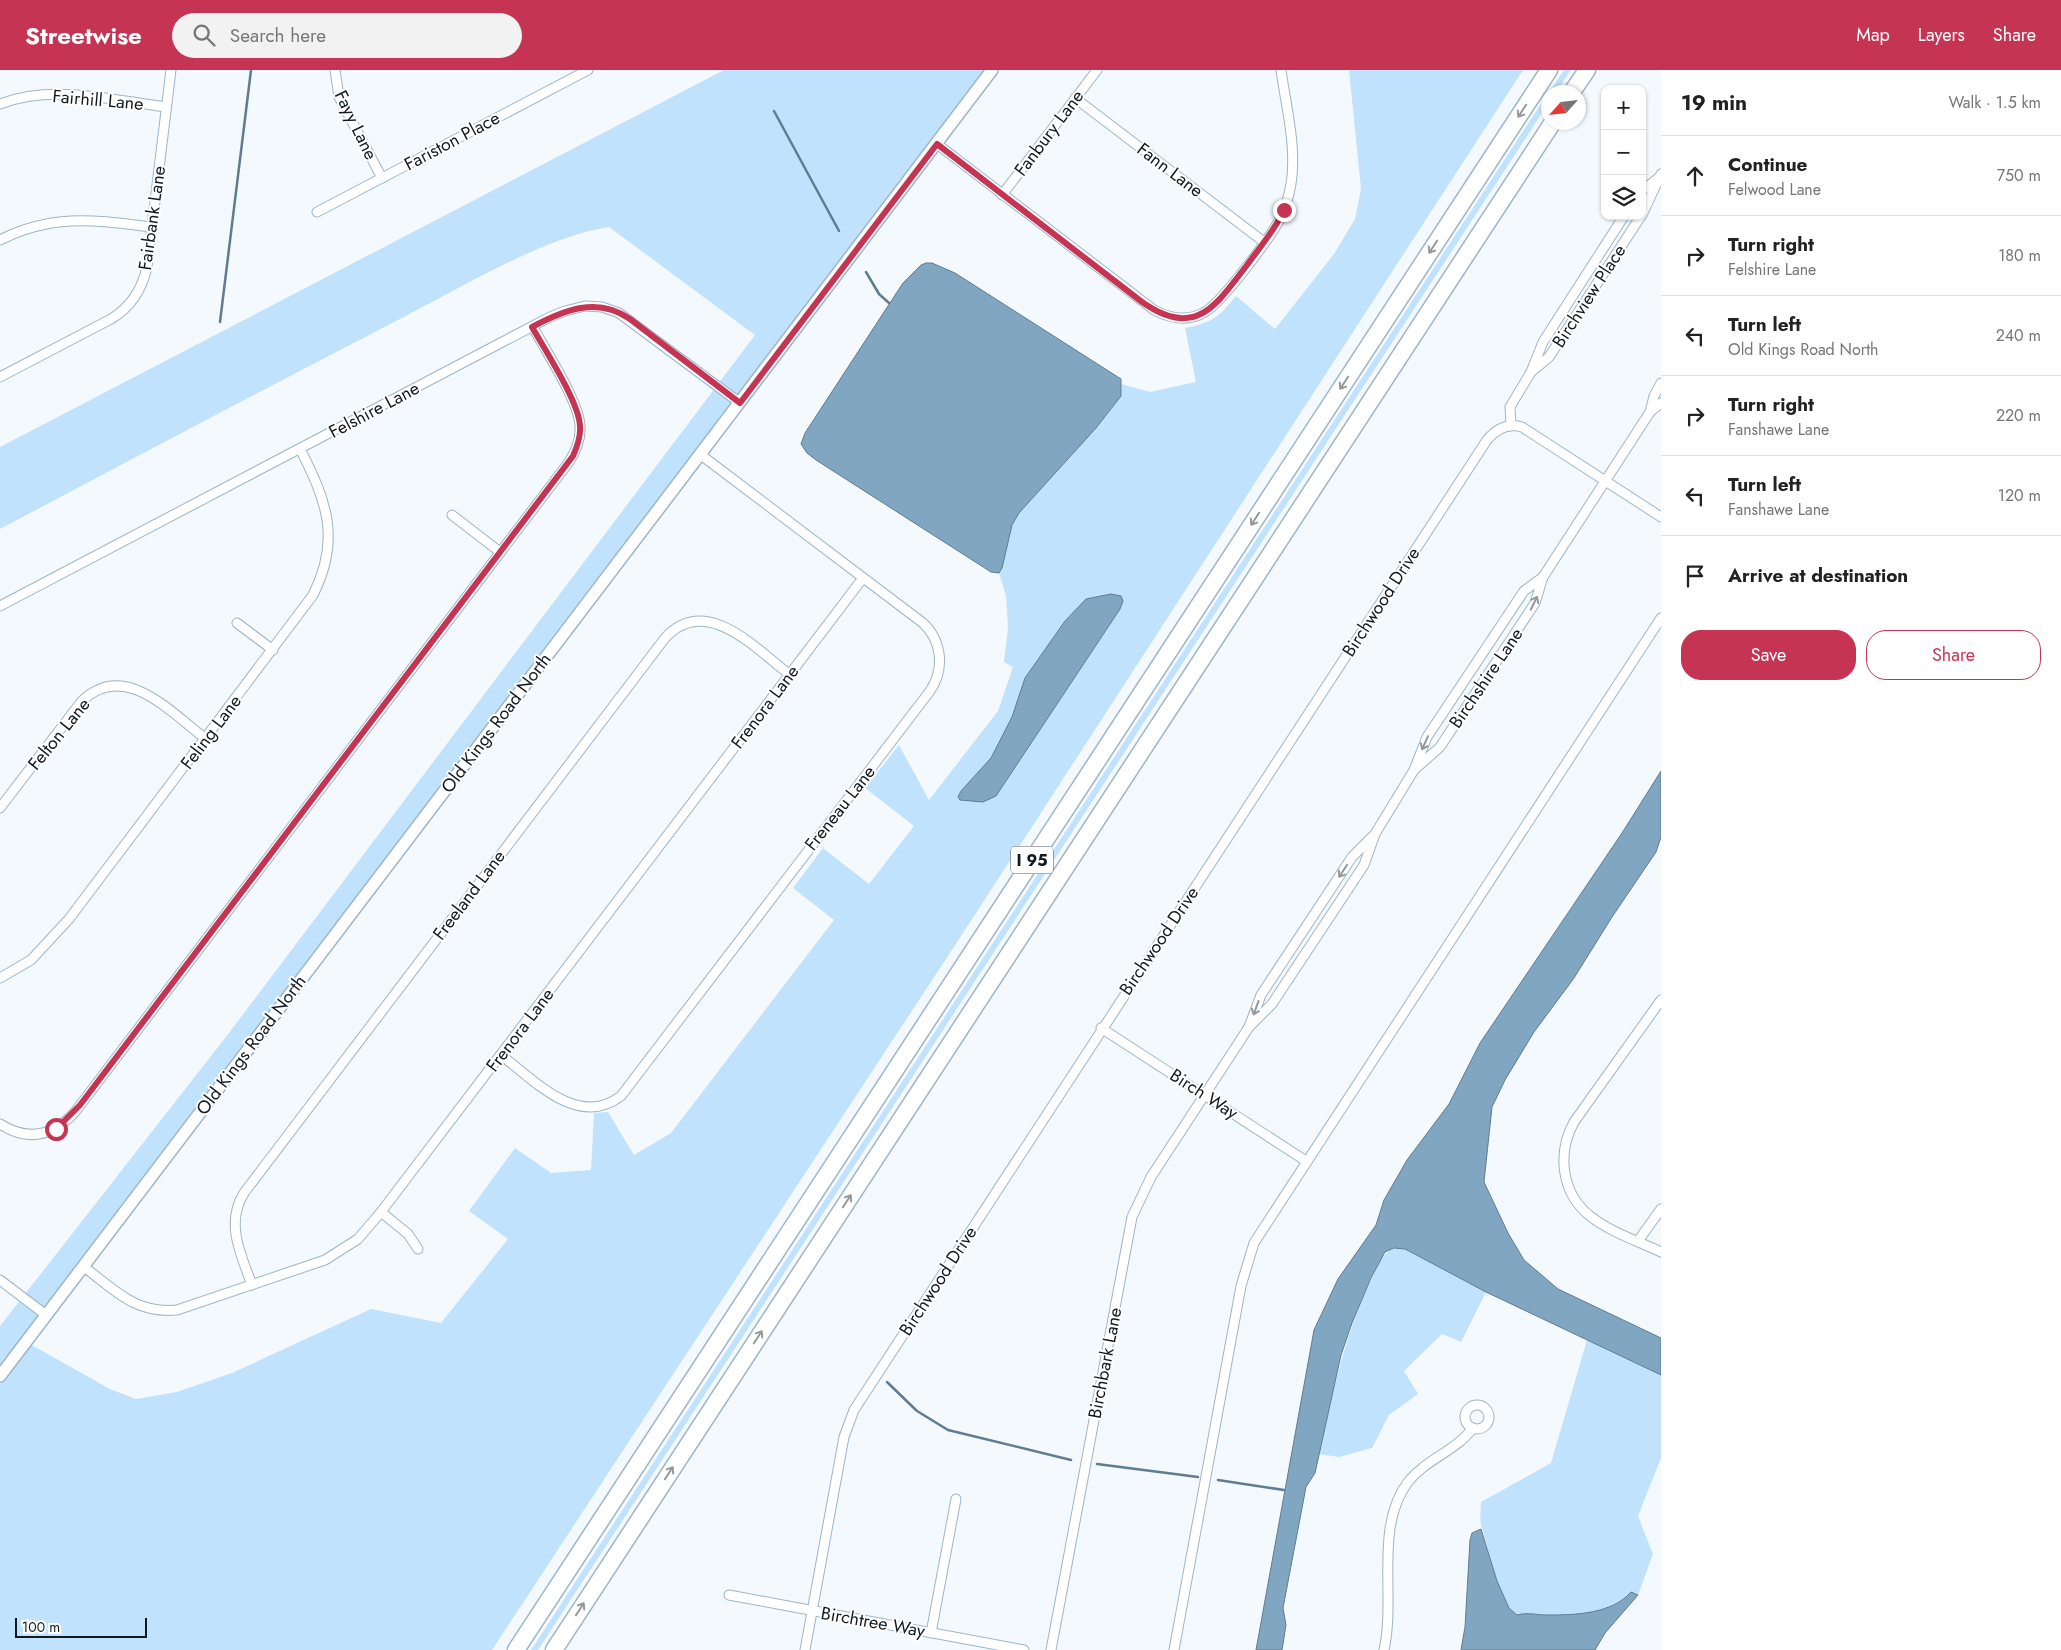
<!DOCTYPE html>
<html lang="en">
<head>
<meta charset="utf-8">
<style>
  :root { --surface:#fff; --page:#f2f2f2; --text:#222; --muted:#767676; --line:#e0e0e0; --accent:#c53553 }
  body { margin:0; font-family:Jost,sans-serif; background:var(--page); color:var(--text) }
  .controls { position:absolute; right:15px; top:15px; display:grid; overflow:hidden; border-radius:10px; box-shadow:0 1px 4px #0004 }
  .controls button { width:45px; height:45px; display:grid; place-items:center; padding:0; border:0; border-bottom:1px solid var(--line); background:var(--surface); color:var(--text); font:25px sans-serif }
  .compass { position:absolute; left:1541px; top:15px; width:45px; height:45px; border-radius:50%; background:var(--surface); box-shadow:0 1px 4px #0004; rotate:243deg }
  .scale { position:absolute; left:15px; bottom:12px; width:132px; box-sizing:border-box; padding-left:5px; border:2px solid #111a20; border-top:0; font-size:14px; line-height:18px; white-space:nowrap; color:#111a20; -webkit-text-stroke:4px #fff; paint-order:stroke }
  .stop { position:absolute; width:15px; height:15px; margin:-11px; border:4px solid #c53553; border-radius:50%; background:#fff }
  .stop.end { background:#c53553; border-color:#fff; box-shadow:0 1px 5px #0008 }
  .list { margin:0; padding:0; list-style:none }
  h2 { display:flex; justify-content:space-between; align-items:center; height:65px; margin:0; padding:0 20px; font-size:21px }
  h2 small { font-size:16px; font-weight:400; color:var(--muted) }
  .list li { display:grid; grid-template-columns:32px 1fr auto; gap:15px; align-items:center; box-sizing:border-box; height:80px; padding:0 20px; border-top:1px solid var(--line) }
  .list b { display:block; font-size:19px; white-space:nowrap }
  .list p { margin:0; font-size:16px; white-space:nowrap; color:var(--muted) }
  .list em { font-size:16px; font-style:normal; color:var(--muted) }
  .actions { display:flex; gap:10px; padding:15px 20px }
  .actions a { flex:1; padding:11px 0; border:1px solid var(--accent); border-radius:20px; text-align:center; font-size:18px; color:var(--accent) }
  .actions .main { background:var(--accent); color:#fff }
  .icon { flex:none; width:28px; height:28px; fill:none; stroke:currentColor; stroke-width:2; stroke-linecap:round; stroke-linejoin:round }
  .map { position:relative; flex:none; width:1661px; height:1580px; overflow:hidden }
  header { display:flex; align-items:center; gap:30px; box-sizing:border-box; height:70px; padding:0 25px; background:var(--accent); color:#fff }
  header strong { font-size:24px }
  nav { display:flex; gap:28px; margin-inline-start:auto; font-size:18px }
  .search { width:350px; height:45px; background:var(--page); display:flex; align-items:center; gap:12px; box-sizing:border-box; padding:0 18px; border-radius:28px; color:var(--muted); font-size:19px }
  main { display:flex }
  aside { flex:1; background:var(--surface) }
  .map>svg:first-child { display:block }
</style>
</head>
<body>
<header>
<strong>Streetwise</strong>
<div class="search"><svg class="icon" aria-label="search" viewBox="0 0 24 24"><circle cx="10" cy="10" r="6"/><path d="M15 15l6 6"/></svg>Search here</div>
<nav><a>Map</a><a>Layers</a><a>Share</a></nav>
</header>
<main>
<div class="map">
<svg width="1661" height="1580" viewBox="0 0 1661 1580">
  <rect width="100%" height="100%" fill="#f4f9fd"/>
  <g fill="#c0e2fc">
    <path d="M724,0H987L0,1296V1256L229,963L755,265L609,157C544,167 462,217 402,248C268,317 134,388 0,459V377Z"/>
    <path d="M1349,0H1523L965,860L492,1580H0V1314L30,1274L110,1319L136,1329L177,1322L232,1303L371,1239L441,1253L508,1169L469,1141L515,1078L551,1103L591,1100L594,1043L608,1042L634,1085L671,1063L834,850L793,818L823,778L869,814L914,756L865,718L899,675L929,730L998,641L1013,597L1004,592L1008,557L1006,526L999,503L1012,455L1019,443L1096,358L1121,326V314L1150,322L1196,312L1185,258C1212,253 1219,247 1236,226L1275,259L1334,184L1355,149L1361,119Z"/>
    <path d="M1564,0H1571L1556,22H1549Z"/>
    <path d="M1548,23V34L538,1580H531Z"/>
    <path d="M1400,1177L1486,1222L1461,1272L1442,1264L1404,1301L1418,1324L1389,1345L1372,1378L1339,1387L1319,1384C1335,1314 1347,1251 1383,1187L1390,1180Z"/>
    <path d="M1587,1270L1661,1305V1388L1638,1446L1653,1484L1638,1525L1631,1522C1612,1545 1576,1545 1549,1545C1537,1545 1529,1542 1517,1545C1493,1525 1492,1486 1482,1459C1479,1452 1481,1439 1481,1432L1551,1393Z"/>
  </g>
  <g fill="#81a6c2" stroke="#5f7c91">
    <path d="M926,193H932L955,203L1121,309V326L1096,358L1019,443L1012,455L1002,498L999,503L991,502L816,390L807,383L801,374L805,363L903,213L921,195Z"/>
    <path d="M1111,524L1121,526L1123,531L1120,539L996,726L983,732L960,730L958,727L961,721L991,688L1012,647L1025,608L1065,551L1086,529Z"/>
    <path d="M1661,701V767L1656,782L1612,847L1574,908L1534,962L1505,1010L1492,1037L1484,1112L1508,1163L1524,1190L1558,1219L1661,1268V1305L1486,1222L1405,1179L1394,1178L1385,1182L1371,1208L1352,1253L1341,1285L1315,1403L1306,1417L1283,1538L1286,1555L1282,1580H1256L1314,1260L1338,1209L1376,1155L1384,1130L1407,1090L1449,1034L1480,973L1622,763Z"/>
    <path d="M1481,1459L1497,1511L1509,1538L1517,1545C1528,1542 1536,1545 1548,1545C1575,1545 1612,1544 1631,1522L1638,1525L1605,1563L1595,1580H1461L1465,1557L1470,1470L1472,1463Z"/>
  </g>
  <g fill="none" stroke-linecap="round" stroke-linejoin="round">
    <g stroke="#5f7c91" stroke-width="2.5">
      <path d="M774,41L839,161"/>
      <path d="M866,202L879,224L889,233"/>
      <path d="M220,252L251,0"/>
      <path d="M887,1312L917,1341L948,1360L1071,1390"/>
      <path d="M1097,1394L1198,1407"/>
      <path d="M1218,1410L1284,1420"/>
    </g>
    <defs>
      <g id="minor">
        <path d="M335,0L339,27L382,108"/>
        <path d="M1075,28L1264,172"/>
        <path d="M0,34C52,14 113,30 166,37"/>
        <path d="M937,74L1154,240C1171,249 1188,252 1205,242C1223,231 1271,167 1281,147C1286,137 1289,125 1291,114C1297,77 1286,37 1281,0"/>
        <path d="M1642,121L1657,109"/>
        <path d="M1002,125L1097,0"/>
        <path d="M317,142L588,0"/>
        <path d="M1642,145L1661,104"/>
        <path d="M1624,146L1543,272L1531,302L1549,287L1641,146"/>
        <path d="M0,170C53,143 95,150 151,157"/>
        <path d="M0,307L111,249C131,237 142,220 147,197L171,0"/>
        <path d="M1661,313L1654,326L1650,342L1661,333"/>
        <path d="M1511,355L1510,337L1531,302"/>
        <path d="M452,445L500,482"/>
        <path d="M1543,507L1650,342"/>
        <path d="M0,536L550,247L565,241L585,236L602,237L619,243L740,333"/>
        <path d="M237,553L273,580"/>
        <path d="M0,738L81,632C124,589 170,642 206,669"/>
        <path d="M1375,764L1352,787L1261,925L1249,957L1272,934L1364,795L1375,764L1414,700L1427,667L1524,521L1543,507L1535,533L1440,677L1414,700"/>
        <path d="M0,908L31,890L69,849L313,525C341,470 327,431 300,379"/>
        <path d="M1661,930L1574,1052C1557,1083 1561,1123 1590,1146C1610,1162 1638,1171 1661,1182"/>
        <path d="M1101,958L1306,1091"/>
        <path d="M501,985C534,1010 578,1059 621,1026L930,621C945,599 942,571 923,553L701,385"/>
        <path d="M0,1054C28,1072 53,1066 75,1042L569,392C576,381 581,369 580,356C579,331 545,280 533,257"/>
        <path d="M381,1142L408,1164L418,1179"/>
        <path d="M1638,1171L1661,1139"/>
        <path d="M84,1197C115,1220 135,1244 177,1240L325,1190L358,1169L381,1142L863,508"/>
        <path d="M0,1210L46,1245"/>
        <path d="M252,1215C241,1185 225,1153 244,1123L665,568C706,523 756,579 790,605"/>
        <circle cx="1477" cy="1347" r="12"/>
        <path d="M729,1525L1024,1580"/>
        <path d="M931,1563L956,1429"/>
        <path d="M805,1580L844,1367L854,1340L1487,370C1496,359 1507,353 1522,357L1661,447"/>
        <path d="M1051,1580L1132,1147L1151,1107L1249,957"/>
        <path d="M1174,1580L1241,1216L1254,1173L1661,548"/>
        <path d="M1384,1580C1396,1526 1374,1457 1408,1412C1426,1389 1456,1381 1473,1358"/>
      </g>
      <path id="tertiary" d="M0,1306L992,0"/>
      <g id="motorway">
        <path d="M1572,22L1587,0"/>
        <path d="M516,1580L1549,0"/>
        <path d="M554,1580L1553,52"/>
      </g>
    </defs>
    <use href="#minor" stroke="#9db5c8" stroke-width="11"/>
    <use href="#tertiary" stroke="#9db5c8" stroke-width="14"/>
    <use href="#motorway" stroke="#9db5c8" stroke-width="19"/>
    <use href="#minor" stroke="#fff" stroke-width="9"/>
    <use href="#tertiary" stroke="#fff" stroke-width="11"/>
    <use href="#motorway" stroke="#fff" stroke-width="16"/>
  </g>
  <defs><path id="oneway-shaft" d="M-6 0H5M1.5-3L5.5 0L1.5 3" fill="none" stroke-width="1.6" stroke-linecap="round" stroke-linejoin="round" transform="scale(1.25)"/></defs>
  <g stroke="#94989b">
    <use href="#oneway-shaft" transform="translate(1522 41) rotate(123)"/>
    <use href="#oneway-shaft" transform="translate(1433 177) rotate(123)"/>
    <use href="#oneway-shaft" transform="translate(1344 313) rotate(123)"/>
    <use href="#oneway-shaft" transform="translate(1255 449) rotate(123)"/>
    <use href="#oneway-shaft" transform="translate(1534 533) rotate(-64)"/>
    <use href="#oneway-shaft" transform="translate(1425 673) rotate(114)"/>
    <use href="#oneway-shaft" transform="translate(1343 801) rotate(123)"/>
    <use href="#oneway-shaft" transform="translate(1256 938) rotate(110)"/>
    <use href="#oneway-shaft" transform="translate(847 1131) rotate(-57)"/>
    <use href="#oneway-shaft" transform="translate(758 1267) rotate(-57)"/>
    <use href="#oneway-shaft" transform="translate(669 1403) rotate(-57)"/>
    <use href="#oneway-shaft" transform="translate(580 1539) rotate(-57)"/>
  </g>
  <g fill="none" stroke-linecap="round" stroke-linejoin="round">
    <path stroke="#c53553" stroke-width="6" d="M56,1059L80,1035L573,386C577,377 581,367 580,356C579,332 545,280 532,257C564,240 597,226 630,249L740,333L937,74L1142,232C1196,270 1216,235 1247,195C1260,177 1275,160 1284,140"/>
  </g>
  <g text-anchor="middle" stroke-width="4" stroke-linejoin="round" paint-order="stroke">
    <rect fill="#fff" stroke="#585f63" stroke-width="1" x="1011" y="776.5" width="42" height="27" rx="4"/>
    <g font-size="16" font-weight="bold" fill="#111a20">
      <text x="1032" y="796">I 95</text>
    </g>
    <g font-size="18" fill="#111a20" stroke="#fff">
      <text transform="translate(98 30) rotate(5)" y="6">Fairhill Lane</text>
      <text transform="translate(356 55) rotate(64)" y="6">Fayy Lane</text>
      <text transform="translate(1049 63) rotate(-53)" y="6">Fanbury Lane</text>
      <text transform="translate(452 71) rotate(-28)" y="6">Fariston Place</text>
      <text transform="translate(1170 100) rotate(37)" y="6">Fann Lane</text>
      <text transform="translate(152 148) rotate(-82)" y="6">Fairbank Lane</text>
      <text transform="translate(1589 226) rotate(-57)" y="6">Birchview Place</text>
      <text transform="translate(374 340) rotate(-28)" y="6">Felshire Lane</text>
      <text transform="translate(1381 532) rotate(-57)" y="6">Birchwood Drive</text>
      <text transform="translate(1486 608) rotate(-56)" y="6">Birchshire Lane</text>
      <text transform="translate(765 637) rotate(-53)" y="6">Frenora Lane</text>
      <text transform="translate(496 653) rotate(-53)" y="6">Old Kings Road North</text>
      <text transform="translate(211 662) rotate(-53)" y="6">Feling Lane</text>
      <text transform="translate(59 664) rotate(-51)" y="6">Felton Lane</text>
      <text transform="translate(840 738) rotate(-52)" y="6">Freneau Lane</text>
      <text transform="translate(469 825) rotate(-53)" y="6">Freeland Lane</text>
      <text transform="translate(1159 871) rotate(-56)" y="6">Birchwood Drive</text>
      <text transform="translate(520 960) rotate(-53)" y="6">Frenora Lane</text>
      <text transform="translate(251 975) rotate(-53)" y="6">Old Kings Road North</text>
      <text transform="translate(1204 1024) rotate(33)" y="6">Birch Way</text>
      <text transform="translate(938 1211) rotate(-57)" y="6">Birchwood Drive</text>
      <text transform="translate(1105 1293) rotate(-79)" y="6">Birchbark Lane</text>
      <text transform="translate(873 1552) rotate(10)" y="6">Birchtree Way</text>
    </g>
  </g>
</svg>
<div class="controls">
<button>+</button>
<button>−</button>
<button><svg class="icon" aria-label="layers" viewBox="0 0 24 24"><path d="M12 4l9 5-9 5-9-5zM3 14l9 5 9-5"/></svg></button>
</div>
<svg class="compass" viewBox="-18 -18 36 36"><path d="M0-13l5 13h-10z" fill="#e53935"/><path d="M0 13l5-13h-10z" fill="#767676"/></svg>
<div class="scale">100 m</div>
<div class="stop" style="left:56px;top:1059px"></div>
<div class="stop end" style="left:1284px;top:140px"></div>
</div>
<aside>
<h2>19 min<small>Walk · 1.5 km</small></h2>
<ul class="list">
<li><svg class="icon" aria-label="ahead" viewBox="0 0 24 24"><path d="M12 20V5M6 11l6-6 6 6"/></svg><div><b>Continue</b><p>Felwood Lane</p></div><em>750 m</em></li>
<li><svg class="icon" aria-label="right" viewBox="0 0 24 24"><path d="M7 20v-9h11M14 6l5 5-5 5"/></svg><div><b>Turn right</b><p>Felshire Lane</p></div><em>180 m</em></li>
<li><svg class="icon" aria-label="left" viewBox="0 0 24 24"><path d="M17 20v-9H6M10 6l-5 5 5 5"/></svg><div><b>Turn left</b><p>Old Kings Road North</p></div><em>240 m</em></li>
<li><svg class="icon" aria-label="right" viewBox="0 0 24 24"><path d="M7 20v-9h11M14 6l5 5-5 5"/></svg><div><b>Turn right</b><p>Fanshawe Lane</p></div><em>220 m</em></li>
<li><svg class="icon" aria-label="left" viewBox="0 0 24 24"><path d="M17 20v-9H6M10 6l-5 5 5 5"/></svg><div><b>Turn left</b><p>Fanshawe Lane</p></div><em>120 m</em></li>
<li><svg class="icon" aria-label="arrive" viewBox="0 0 24 24"><path d="M6 21V4h12l-3 4 3 4H6"/></svg><div><b>Arrive at destination</b></div></li>
</ul>
<div class="actions"><a class="main">Save</a><a>Share</a></div>
</aside>
</main>
</body>
</html>
